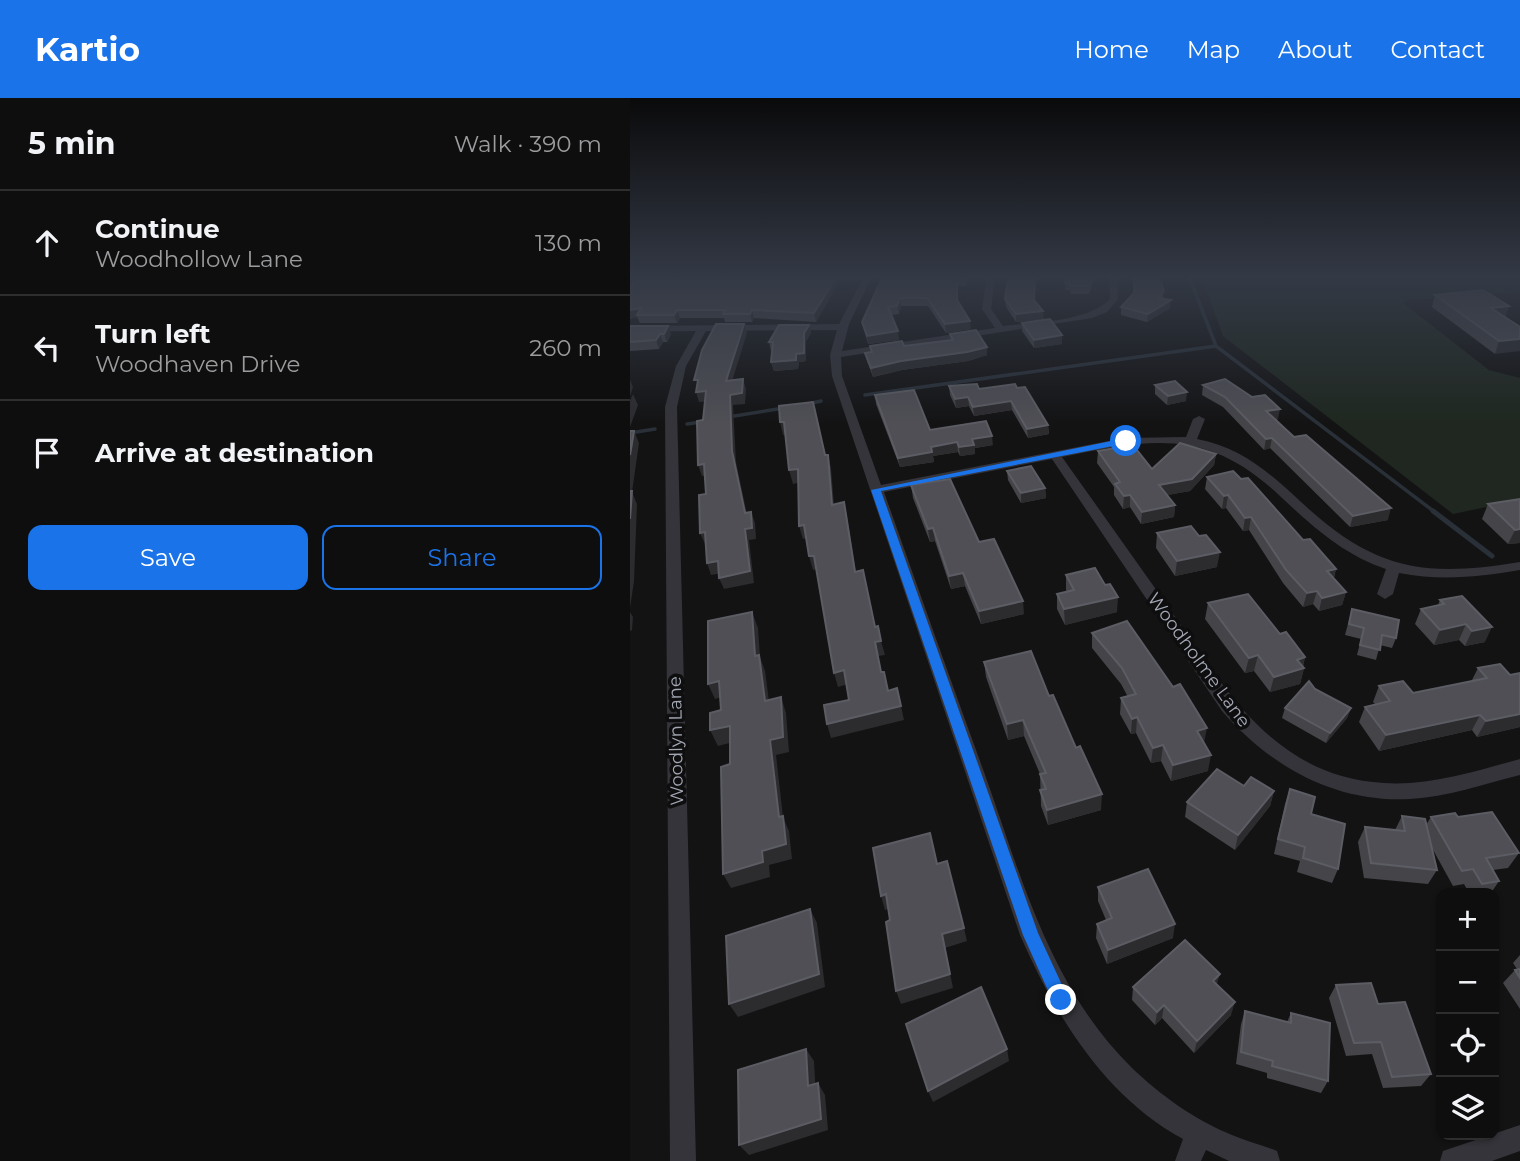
<!DOCTYPE html>
<html lang="en">
<head>
<meta charset="utf-8">
<style>
  :root { --surface:#0e0e0f; --page:#1c1c1d; --text:#f1f3f6; --muted:#9b9c9e; --line:#2e2e2f; --accent:#1a73e8 }
  body { margin:0; font-family:Montserrat,sans-serif; background:var(--page); color:var(--text) }
  .controls { position:absolute; right:21px; bottom:21px; display:grid; overflow:hidden; border-radius:14px; box-shadow:0 2px 5px #0004 }
  .controls button { width:63px; height:63px; display:grid; place-items:center; padding:0; border:0; border-bottom:2px solid var(--line); background:var(--surface); color:var(--text); font:35px sans-serif }
  .stop { position:absolute; width:21px; height:21px; margin:-16px; border:5px solid #1a73e8; border-radius:50%; background:#fff }
  .stop.end { background:#1a73e8; border-color:#fff; box-shadow:0 2px 7px #0008 }
  .list { margin:0; padding:0; list-style:none }
  h2 { display:flex; justify-content:space-between; align-items:center; height:91px; margin:0; padding:0 28px; font-size:30px }
  h2 small { font-size:23px; font-weight:400; color:var(--muted) }
  .list li { display:grid; grid-template-columns:46px 1fr auto; gap:21px; align-items:center; box-sizing:border-box; height:105px; padding:0 28px; border-top:2px solid var(--line) }
  .list b { display:block; font-size:26px; white-space:nowrap }
  .list p { margin:0; font-size:23px; white-space:nowrap; color:var(--muted) }
  .list em { font-size:23px; font-style:normal; color:var(--muted) }
  .actions { display:flex; gap:14px; padding:21px 28px }
  .actions a { flex:1; padding:16px 0; border:2px solid var(--accent); border-radius:14px; text-align:center; font-size:24px; color:var(--accent) }
  .actions .main { background:var(--accent); color:#fff }
  .icon { flex:none; width:38px; height:38px; fill:none; stroke:currentColor; stroke-width:2; stroke-linecap:round; stroke-linejoin:round }
  .map { position:relative; flex:none; width:890px; height:1063px; overflow:hidden }
  header { display:flex; align-items:center; gap:42px; box-sizing:border-box; height:98px; padding:0 35px; background:var(--accent); color:#fff }
  header strong { font-size:33px }
  nav { display:flex; gap:38px; margin-inline-start:auto; font-size:24px }
  main { display:flex }
  aside { flex:1; background:var(--surface) }
  .map>svg:first-child { display:block }
</style>
</head>
<body>
<header>
<strong>Kartio</strong>
<nav><a>Home</a><a>Map</a><a>About</a><a>Contact</a></nav>
</header>
<main>
<aside>
<h2>5 min<small>Walk · 390 m</small></h2>
<ul class="list">
<li><svg class="icon" aria-label="ahead" viewBox="0 0 24 24"><path d="M12 20V5M6 11l6-6 6 6"/></svg><div><b>Continue</b><p>Woodhollow Lane</p></div><em>130 m</em></li>
<li><svg class="icon" aria-label="left" viewBox="0 0 24 24"><path d="M17 20v-9H6M10 6l-5 5 5 5"/></svg><div><b>Turn left</b><p>Woodhaven Drive</p></div><em>260 m</em></li>
<li><svg class="icon" aria-label="arrive" viewBox="0 0 24 24"><path d="M6 21V4h12l-3 4 3 4H6"/></svg><div><b>Arrive at destination</b></div></li>
</ul>
<div class="actions"><a class="main">Save</a><a>Share</a></div>
</aside>
<div class="map">
<svg width="890" height="1063" viewBox="0 0 890 1063">
  <rect width="100%" height="100%" fill="#131314"/>
  <path fill="#1f2720" d="M571,178H890V194L778,202L773,205L859,272L890,280V402L823,416L593,238Z"/>
  <g fill="none" stroke-linecap="round" stroke-linejoin="round">
    <g stroke="#293038" stroke-width="3.5">
      <path d="M559,178L586,248L806,415"/>
      <path d="M235,297L586,248"/>
      <path d="M177,306L191,303"/>
      <path d="M98,319L154,310"/>
      <path d="M57,326L71,324"/>
      <path d="M0,335L25,331"/>
    </g>
    <path stroke="#293038" stroke-width="5" d="M803,413L862,458"/>
    <g fill="#34343a" fill-rule="evenodd">
      <path d="M10,178H22L0,186V180Z"/>
      <path d="M27,178H137L141,180L137,182L31,180Z"/>
      <path d="M187,178H242L219,226L212,253L365,230L352,211L357,178H365L361,211L373,228C404,224 458,224 480,201L479,178H487L488,201L477,214L462,220L211,259L212,278L251,387L494,340L556,339L563,321L569,318L575,321L567,341C610,349 639,374 670,403C744,472 792,480 890,464V472C849,479 811,483 769,475L763,496L755,501L747,496L756,471C714,457 683,429 651,399C579,330 524,340 432,359C467,408 502,458 537,507C593,588 643,679 754,685C800,688 846,673 890,661V677C854,686 817,699 780,701C704,705 640,668 592,613L422,361L254,394C287,487 320,581 354,674C391,778 420,889 501,969C530,997 565,1022 602,1037C616,1043 632,1047 647,1053L650,1063H599L576,1052L571,1063H545L553,1041C474,998 425,917 390,837L202,278L200,257L207,232L76,233L56,268L47,309L66,1063H40L35,309L46,268L66,233L0,234V228L209,226L232,182H184L183,180Z"/>
      <path d="M890,1027V1053L862,1063H810L813,1053Z"/>
    </g>
  </g>
  <g fill="#444449">
    <path d="M10,178H43L44,180L57,182L207,178L209,184L186,224L124,220L122,224H95L94,220H50L47,225H10L7,219L0,221Z"/>
    <path d="M253,178H339L336,188H328V203L341,231L316,235L298,208H271L269,216L261,217L269,242L238,246L232,224Z"/>
    <path d="M435,178L462,189L459,196H441L440,192H435Z"/>
    <path d="M501,178H529L534,201L540,210L517,224L491,217V209L504,195Z"/>
    <path d="M805,197L879,208L875,219L890,229L865,256L802,209Z"/>
    <path d="M375,201L405,202L414,221L386,224L376,209Z"/>
    <path d="M392,225L432,246L404,250L392,233Z"/>
    <path d="M179,227L181,235L176,243V263L169,264L168,271L144,273L141,264L142,253H141L139,244Z"/>
    <path d="M0,228L41,236L37,244H33L29,251L0,253Z"/>
    <path d="M320,236L357,257L338,263L272,272L243,279L237,263L235,255L241,254L240,248H274L321,243Z"/>
    <path d="M385,286L418,327L419,336L398,340L382,312L344,318L339,308L326,310L320,297L319,288L349,291Z"/>
    <path d="M525,287L556,303L537,307L525,296Z"/>
    <path d="M573,287L648,321L646,322L758,422L720,429L640,350L634,352L593,309L572,297Z"/>
    <path d="M245,297L300,332L363,347L345,350V356L330,358L328,354L303,358L304,364L270,369L246,306Z"/>
    <path d="M468,353L522,371L586,356L584,367L560,393L537,397L545,407L544,419L511,426L500,409L493,411L484,397V389L467,365Z"/>
    <path d="M377,373L415,390L416,400L391,405L378,382Z"/>
    <path d="M577,379L673,442L706,471L704,480L716,494L712,507L689,513L683,506L673,509L653,485L619,432L613,433L596,410L592,411L575,391Z"/>
    <path d="M281,387L349,444L394,516L351,526L335,488L321,491L305,443L300,444L283,400Z"/>
    <path d="M890,401V445L878,446L852,421L858,406Z"/>
    <path d="M527,435L569,438L587,469L545,478L526,450Z"/>
    <path d="M436,477L487,514L435,527L427,511V496L437,494L436,492Z"/>
    <path d="M810,502L855,544L835,548L829,542L804,547L785,526L791,511L808,507Z"/>
    <path d="M578,505L650,536L675,559L673,569L674,570L670,586L640,594L624,573L615,575L575,521Z"/>
    <path d="M722,511L766,540L762,550L750,547L746,562L727,557L731,541L715,537Z"/>
    <path d="M462,535L574,645L578,673L541,683L531,663L521,665L506,635L501,636L490,616L491,600L498,599L491,586L462,550Z"/>
    <path d="M354,564L419,598L471,712L418,727L411,708L410,676L394,638L378,642L356,579Z"/>
    <path d="M848,570L880,577L890,575V629L847,639L842,632L749,653L729,624L735,609L745,606L743,604L749,588L783,595L841,584Z"/>
    <path d="M655,610H721L717,620L696,645L652,620Z"/>
    <path d="M614,688L644,693L640,708L605,752L555,719L557,704Z"/>
    <path d="M660,691L681,716L708,771L702,785L667,774L670,763L644,756L655,706Z"/>
    <path d="M772,718L796,727L801,719H828L889,755L878,770L863,772L869,783L861,795H839L834,786L823,788L802,750L807,772L798,786L734,780L728,744L735,729L765,732Z"/>
    <path d="M468,789L543,840L477,866L466,840L467,826L476,822L468,803Z"/>
    <path d="M890,857V911L873,885L885,872L887,871L883,865Z"/>
    <path d="M587,886L601,917L564,955L532,920L525,927L502,902L503,889Z"/>
    <path d="M706,887L801,976L791,988L753,990L742,956L716,958L699,900Z"/>
    <path d="M615,913L657,924L661,915L698,983L691,995L637,980V975L606,966L611,926Z"/>
  </g>
  <g fill="#2c2c2f">
    <path d="M207,178L209,184L186,224L184,215Z"/>
    <path d="M336,178H339L336,188Z"/>
    <path d="M270,200L271,208L269,216L267,208Z"/>
    <path d="M541,202L540,210L517,224L518,216Z"/>
    <path d="M879,208L874,220L861,210Z"/>
    <path d="M11,210L7,217V219L0,221V212Z"/>
    <path d="M47,212L50,220L47,225L44,217Z"/>
    <path d="M122,212L124,220L122,224L120,216Z"/>
    <path d="M413,213L414,221L386,224V216Z"/>
    <path d="M340,223L341,231L316,235L315,226Z"/>
    <path d="M114,226L117,235L99,293L96,283Z"/>
    <path d="M179,227L181,235L176,243V263L169,264L168,271L144,273L141,264L166,256Z"/>
    <path d="M38,228L41,236L37,244L34,236Z"/>
    <path d="M268,233L269,242L238,246L237,238Z"/>
    <path d="M30,236L33,244L29,251L26,242Z"/>
    <path d="M432,237V246L404,250V242Z"/>
    <path d="M890,241V253L865,256L869,243Z"/>
    <path d="M357,249V257L338,263L272,272L243,279L241,270L271,263Z"/>
    <path d="M113,281L116,291L115,306L103,307L106,364L119,426L115,415L102,353L100,297Z"/>
    <path d="M0,282L3,289L0,298Z"/>
    <path d="M76,293L80,303L69,304L66,294Z"/>
    <path d="M557,294L556,303L537,307L538,298Z"/>
    <path d="M3,296L8,307L0,329V303Z"/>
    <path d="M338,299L339,308L326,310L325,301Z"/>
    <path d="M381,303L382,312L344,318L343,309Z"/>
    <path d="M650,311L648,321L635,323L636,313Z"/>
    <path d="M150,324H154L157,336L153,337Z"/>
    <path d="M418,327L419,336L398,340L397,331Z"/>
    <path d="M4,333L9,345L2,394L7,406L4,483L0,510V357Z"/>
    <path d="M362,338L363,347L345,350V356L330,358L329,349L342,341Z"/>
    <path d="M642,340L640,350L634,352L636,341Z"/>
    <path d="M327,344L328,354L303,358L304,364L270,369L268,360L301,349Z"/>
    <path d="M586,356L584,367L560,393L528,399L529,387Z"/>
    <path d="M198,357L201,370L205,420L202,407Z"/>
    <path d="M74,366L78,377L72,378L68,367Z"/>
    <path d="M168,371L171,384L163,386L159,372Z"/>
    <path d="M415,390L416,400L391,405V395Z"/>
    <path d="M500,397V409L493,411L494,398Z"/>
    <path d="M598,397L596,410L592,411L594,398Z"/>
    <path d="M214,404L217,418L228,487L225,474Z"/>
    <path d="M545,407L544,419L511,426L512,414Z"/>
    <path d="M761,410L758,422L720,429L723,418Z"/>
    <path d="M121,414L125,425L126,441L119,442L124,485L94,491L89,480L115,431Z"/>
    <path d="M621,419L619,432L613,433L615,420Z"/>
    <path d="M174,427L178,440L173,441L169,428Z"/>
    <path d="M303,430L305,443L300,444L298,431Z"/>
    <path d="M890,431V445L878,446L885,432Z"/>
    <path d="M75,434L79,445L75,446L70,435Z"/>
    <path d="M590,454L587,469L545,478L547,463Z"/>
    <path d="M179,458H184L188,471L183,472Z"/>
    <path d="M88,463L92,475L81,477L77,465Z"/>
    <path d="M706,471L702,484L697,473Z"/>
    <path d="M333,475L335,488L321,491L319,478Z"/>
    <path d="M687,493L683,506L673,509L677,495Z"/>
    <path d="M716,494L712,507L689,513L692,500Z"/>
    <path d="M488,499L487,514L435,527L434,511Z"/>
    <path d="M393,503L394,516L351,526L349,513Z"/>
    <path d="M0,514L3,519L2,532L0,533Z"/>
    <path d="M122,514L128,530L130,559L135,573L141,618L135,603L125,558Z"/>
    <path d="M836,526L829,542L804,547L810,532Z"/>
    <path d="M862,529L855,544L835,548L842,533Z"/>
    <path d="M251,543L255,557L248,558L245,544Z"/>
    <path d="M628,557L624,573L615,575L619,560Z"/>
    <path d="M675,559L672,571L674,570L670,586L640,594L644,579L667,562Z"/>
    <path d="M214,572L218,586L208,589L204,575Z"/>
    <path d="M89,583L96,598L85,601L78,586Z"/>
    <path d="M151,599L156,615L159,654L146,657L153,719L159,733L162,761L139,767L140,779L101,790L93,776L132,753L149,719L140,642Z"/>
    <path d="M271,608L274,622L201,640L197,626Z"/>
    <path d="M721,610L717,620L696,645L700,635Z"/>
    <path d="M890,616V629L847,639L856,623Z"/>
    <path d="M850,617L842,632L749,653L756,637Z"/>
    <path d="M507,619L506,635L501,636L502,621Z"/>
    <path d="M393,622L394,638L378,642L377,626Z"/>
    <path d="M100,628L107,643L88,648L80,632Z"/>
    <path d="M577,630L574,645L567,633Z"/>
    <path d="M533,647L531,663L521,665L523,650Z"/>
    <path d="M581,657L578,673L541,683L543,667Z"/>
    <path d="M644,693L640,708L605,752L608,737Z"/>
    <path d="M472,696L471,712L418,727L417,712Z"/>
    <path d="M256,796L261,810L255,812L251,798Z"/>
    <path d="M180,811L187,825L195,889L108,919L99,906Z"/>
    <path d="M545,826L543,840L477,866L478,852Z"/>
    <path d="M334,830L337,843L315,850L323,890L271,906L266,893L312,836Z"/>
    <path d="M590,876L586,889L583,883Z"/>
    <path d="M605,904L601,917L564,955L567,943Z"/>
    <path d="M534,907L532,920L525,927L527,914Z"/>
    <path d="M176,951L184,963L186,1000L178,988Z"/>
    <path d="M377,951L379,963L303,1004L298,993Z"/>
    <path d="M188,985L195,997L198,1032L119,1057L109,1047Z"/>
  </g>
  <g fill="#4f4f55" stroke="#5c5d64" stroke-width="2">
    <path d="M10,178H40L38,180H56L54,182L207,178L184,215L122,212L120,216H93L95,212H47L44,217H7L11,210L0,212V189Z"/>
    <path d="M253,178H336V180H327V202L340,223L315,226L297,200H270L267,208L258,209L268,233L237,238L232,224Z"/>
    <path d="M378,178H405L404,202L413,213L386,216L375,201Z"/>
    <path d="M435,178H461L462,182L460,188H440V184L435,185Z"/>
    <path d="M503,178H529L534,193L528,200L541,202L518,216L491,209L504,195L505,185Z"/>
    <path d="M853,192L879,208L861,210L890,229V241L869,243L805,197Z"/>
    <path d="M420,221L432,237L404,242L392,225Z"/>
    <path d="M86,226H114L96,283L113,281L112,295L100,297L102,353L115,415L121,414L122,430L115,431L120,473L89,480L88,463L77,465L75,434L70,435L69,397L76,396L74,366L68,367L67,323L73,322L76,293L66,294L68,282H64L72,252Z"/>
    <path d="M149,227H179L174,235V255L166,256V262L141,264L143,244H139Z"/>
    <path d="M0,228H38L34,236H30L26,242L0,244Z"/>
    <path d="M346,232L357,249L337,254L271,263L241,270L235,255L242,254L240,248L272,243L274,248L323,242L320,236Z"/>
    <path d="M595,281L622,299L635,297L650,311L636,313L664,339L676,337L761,410L723,418L642,340L636,341L595,299L573,287Z"/>
    <path d="M545,283L557,294L538,298L525,287Z"/>
    <path d="M347,286L349,291L385,286L387,290L395,289L418,327L397,331L381,303L343,309L338,299L325,301L319,288Z"/>
    <path d="M284,292L300,332L356,323L362,338L342,341L344,347L329,349L327,344L301,349L302,354L268,360L245,297Z"/>
    <path d="M183,304L195,357H198L202,407L214,404L225,474L233,472L245,529L248,528L251,543L245,544L251,574H254L258,593L267,590L271,608L197,626L194,607L219,602L214,572L204,575L184,458H179L174,427L169,428L168,371L159,372L154,324H150L149,308Z"/>
    <path d="M0,333H4L0,357Z"/>
    <path d="M550,345L586,356L562,381L529,387L545,407L512,414L500,397L494,398L485,386L490,384L468,353L503,347L522,371Z"/>
    <path d="M401,368L415,390L391,395L377,373Z"/>
    <path d="M603,373L611,381L618,380L673,442L680,441L706,471L697,473L716,494L692,500L687,493L677,495L656,472L621,419L615,420L598,397L594,398L577,379Z"/>
    <path d="M320,381L349,444L364,441L393,503L349,513L333,475L319,478L303,430L298,431L281,387Z"/>
    <path d="M0,393H2L0,421Z"/>
    <path d="M890,401V431L885,432L858,406Z"/>
    <path d="M561,428L569,438L576,437L590,454L547,463L527,435Z"/>
    <path d="M465,470L475,487L480,486L488,499L434,511L427,496L444,492L436,477Z"/>
    <path d="M618,496L650,536L656,534L675,559L667,562L674,570L644,579L628,557L619,560L578,505Z"/>
    <path d="M832,498L862,529L842,533L836,526L810,532L791,511L814,506L810,502Z"/>
    <path d="M722,511L769,522L766,540L752,537L750,552L730,547L734,530L719,526Z"/>
    <path d="M122,514L125,558L129,557L135,603L151,599L153,639L140,642L149,719L153,718L156,746L132,753L133,764L93,776L91,669L100,666V628L80,632V615L91,612L89,583L78,586V523Z"/>
    <path d="M497,523L543,589L550,586L577,630L567,633L581,657L543,667L533,647L523,650L507,619L502,621L491,600L506,596L492,570L462,535Z"/>
    <path d="M401,553L419,598L423,597L446,650L450,648L472,696L417,712L410,692L416,691L410,676L416,675L393,622L377,626L354,564Z"/>
    <path d="M870,566L880,577L890,575V616L856,623L850,617L756,637L735,609L760,603L749,588L773,583L783,595L857,580L848,570Z"/>
    <path d="M679,583L685,591L721,610L700,635L655,610Z"/>
    <path d="M587,671L614,688L621,679L644,693L608,737L557,704Z"/>
    <path d="M660,691L685,699L681,716L715,726L708,771L673,760L675,749L648,741Z"/>
    <path d="M862,714L889,755L856,760L869,783L852,786L843,771L832,773L801,719L825,715L828,719Z"/>
    <path d="M772,718L795,721L807,772L741,765L735,729L775,733Z"/>
    <path d="M300,735L307,766L317,763L334,830L312,836L320,876L266,893L256,824L260,822L256,796L251,798L243,750Z"/>
    <path d="M518,771L545,826L478,852L467,826L482,820L468,789Z"/>
    <path d="M180,811L189,876L99,906L96,838Z"/>
    <path d="M555,842L590,876L583,883L605,904L567,943L534,907L527,914L503,889Z"/>
    <path d="M890,871V880L885,872Z"/>
    <path d="M741,885L748,906L775,904L801,976L762,979L751,944L724,945L706,887Z"/>
    <path d="M351,889L377,951L298,993L276,926Z"/>
    <path d="M615,913L661,925V915L700,925L698,983L642,968L643,963L611,954Z"/>
    <path d="M176,951L178,988L188,985L191,1021L109,1047L108,972Z"/>
  </g>
  <linearGradient id="sky" x2="0" y2="1"><stop stop-color="#0a0a0b"/><stop offset="0.55" stop-color="#333945"/><stop offset="1" stop-color="#333945" stop-opacity="0"/></linearGradient>
  <rect width="890" height="326" fill="url(#sky)"/>
  <path fill="#1a73e8" d="M496,340L499,345L251,393L408,835L439,902L437,908L431,910L425,908L393,837L241,392Z"/>
  <g text-anchor="middle" stroke-width="7" stroke-linejoin="round" paint-order="stroke">
    <g font-size="18" fill="#a4a8b5" stroke="#0e0e0f">
      <text transform="translate(569 562) rotate(54)" y="6">Woodholme Lane</text>
      <text transform="translate(46 643) rotate(-91)" y="6">Woodlyn Lane</text>
    </g>
  </g>
</svg>
<div class="controls">
<button>+</button>
<button>−</button>
<button><svg class="icon" aria-label="locate" viewBox="0 0 24 24"><circle cx="12" cy="12" r="6"/><path d="M12 2v4M12 18v4M2 12h4M18 12h4"/></svg></button>
<button><svg class="icon" aria-label="layers" viewBox="0 0 24 24"><path d="M12 4l9 5-9 5-9-5zM3 14l9 5 9-5"/></svg></button>
</div>
<div class="stop" style="left:496px;top:343px"></div>
<div class="stop end" style="left:431px;top:902px"></div>
</div>
</main>
</body>
</html>
